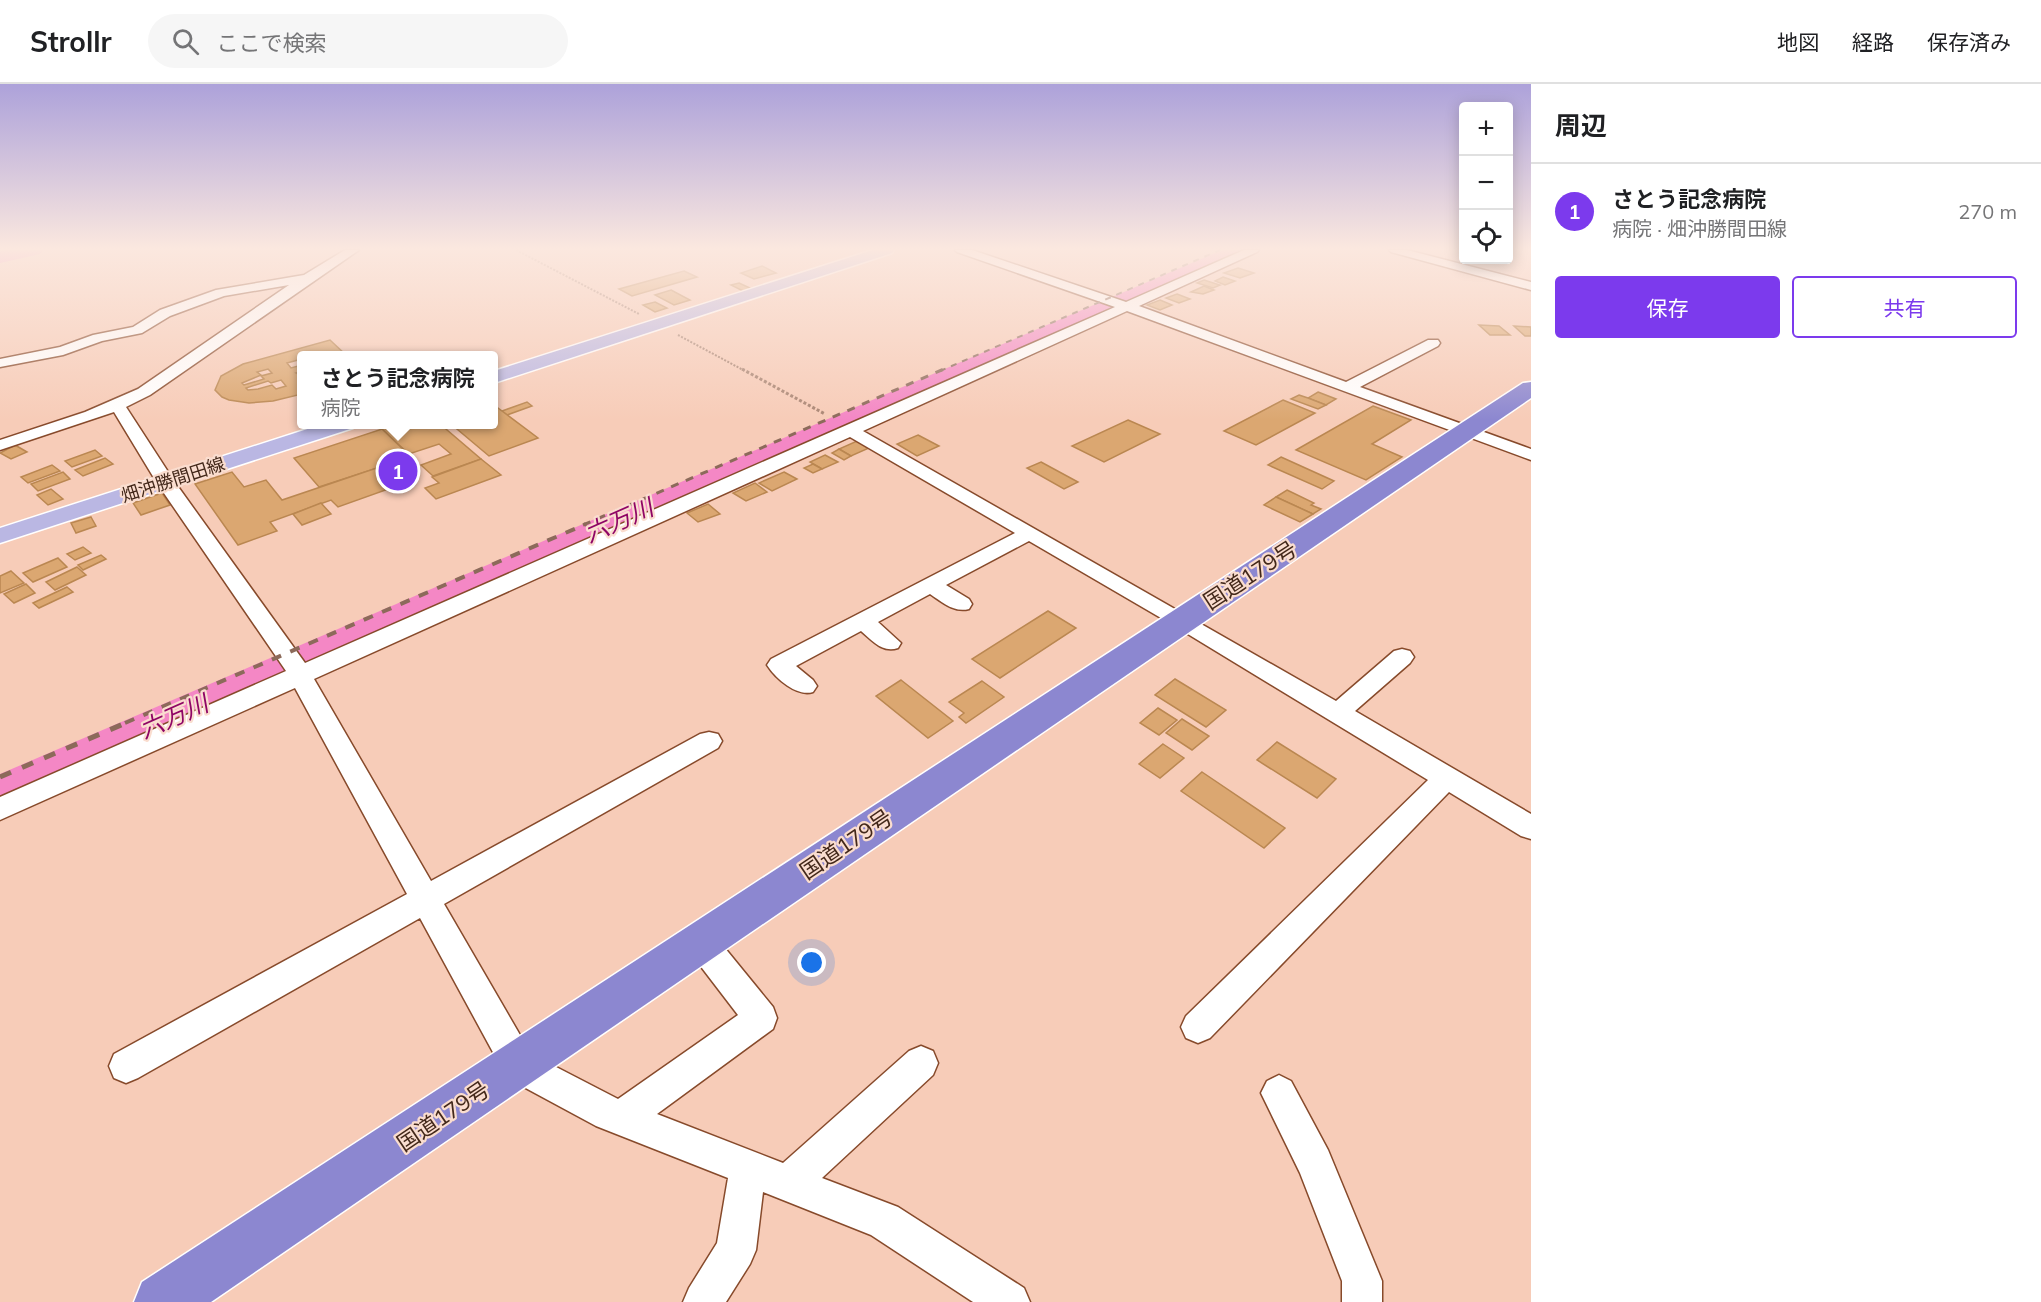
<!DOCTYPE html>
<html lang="ja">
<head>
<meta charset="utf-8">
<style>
  :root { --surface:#fff; --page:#f6f6f6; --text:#202124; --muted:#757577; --line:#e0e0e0; --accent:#7c3aed }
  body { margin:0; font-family:Mulish,"Noto Sans JP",sans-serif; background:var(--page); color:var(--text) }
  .controls { position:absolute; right:18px; top:18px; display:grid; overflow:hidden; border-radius:6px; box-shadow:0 3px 15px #0003 }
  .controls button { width:54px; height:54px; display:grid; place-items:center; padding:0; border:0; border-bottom:2px solid var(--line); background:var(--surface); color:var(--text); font:30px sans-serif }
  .you { position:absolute; left:812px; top:879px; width:21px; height:21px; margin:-15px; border:4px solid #fff; border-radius:50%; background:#1a73e8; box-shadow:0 0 0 9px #1a73e833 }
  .badge { display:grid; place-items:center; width:39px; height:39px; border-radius:50%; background:var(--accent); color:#fff; font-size:20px; font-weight:700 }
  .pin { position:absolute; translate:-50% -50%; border:3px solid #fff; box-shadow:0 2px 6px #0006 }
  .popup { position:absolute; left:297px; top:267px; width:201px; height:78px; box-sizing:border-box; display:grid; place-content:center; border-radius:6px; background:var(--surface); filter:drop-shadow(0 2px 4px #0005); font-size:20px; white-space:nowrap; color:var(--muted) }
  .popup b { font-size:22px; color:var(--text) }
  .popup::after { content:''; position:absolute; left:50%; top:100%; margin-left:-12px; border:12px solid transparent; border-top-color:var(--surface) }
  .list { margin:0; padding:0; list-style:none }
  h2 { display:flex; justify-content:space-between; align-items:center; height:78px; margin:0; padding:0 24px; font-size:26px }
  h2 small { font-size:20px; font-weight:400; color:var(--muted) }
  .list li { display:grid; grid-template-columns:39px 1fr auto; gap:18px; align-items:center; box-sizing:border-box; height:96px; padding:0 24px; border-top:2px solid var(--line) }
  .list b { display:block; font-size:22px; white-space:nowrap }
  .list p { margin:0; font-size:20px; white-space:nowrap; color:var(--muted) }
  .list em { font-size:20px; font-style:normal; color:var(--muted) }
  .actions { display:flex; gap:12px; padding:18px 24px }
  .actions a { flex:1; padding:14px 0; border:2px solid var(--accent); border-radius:6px; text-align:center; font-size:21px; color:var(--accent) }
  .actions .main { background:var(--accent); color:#fff }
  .icon { flex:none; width:33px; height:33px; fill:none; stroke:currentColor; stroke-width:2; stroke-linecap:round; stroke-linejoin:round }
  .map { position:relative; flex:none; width:1531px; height:1218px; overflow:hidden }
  header { display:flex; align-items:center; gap:36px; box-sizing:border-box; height:84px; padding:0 30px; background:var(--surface); border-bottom:2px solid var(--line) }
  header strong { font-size:28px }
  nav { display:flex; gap:33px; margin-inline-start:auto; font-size:21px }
  .search { width:420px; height:54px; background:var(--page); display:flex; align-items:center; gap:15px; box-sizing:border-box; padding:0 21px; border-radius:33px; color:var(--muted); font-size:22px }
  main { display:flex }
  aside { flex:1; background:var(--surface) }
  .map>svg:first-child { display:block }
</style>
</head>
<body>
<header>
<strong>Strollr</strong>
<div class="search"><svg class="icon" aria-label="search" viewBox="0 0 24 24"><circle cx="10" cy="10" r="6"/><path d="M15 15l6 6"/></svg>ここで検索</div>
<nav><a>地図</a><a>経路</a><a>保存済み</a></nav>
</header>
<main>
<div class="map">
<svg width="1531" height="1218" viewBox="0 0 1531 1218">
  <rect width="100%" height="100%" fill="#f7ccb8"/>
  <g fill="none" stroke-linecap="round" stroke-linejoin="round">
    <g fill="#f487c5" fill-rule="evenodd">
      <path d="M6,166H43L40,170L0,179V167Z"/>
      <path d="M1222,166H1248L1245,170L0,727V690Z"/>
    </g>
  </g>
  <g fill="#dba771" stroke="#ba8751" stroke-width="1.5" fill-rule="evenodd">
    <path d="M762,182L776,189L754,195L741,189Z"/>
    <path d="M1238,184L1254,189L1240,194L1224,189Z"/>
    <path d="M684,187L697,193L632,212L619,205Z"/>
    <path d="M1223,193L1235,197L1225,201L1215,197Z"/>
    <path d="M1204,196L1220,201L1213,204L1197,199Z"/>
    <path d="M739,199L752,205L743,207L731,201Z"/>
    <path d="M1204,202L1214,206L1203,210L1191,208Z"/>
    <path d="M671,206L690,216L674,221L655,211Z"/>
    <path d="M1177,210L1190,215L1179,219L1166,214Z"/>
    <path d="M1160,216L1172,221L1160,226L1147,221Z"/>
    <path d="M655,218L667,224L655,228L643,221Z"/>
    <path d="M1479,241L1499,242L1510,251H1490Z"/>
    <path d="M1514,242L1531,243V252H1525Z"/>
    <path d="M330,256L347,272H302V275L287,279L291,284L302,281V287L296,289L302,292V310L273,317L249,319L229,316L222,313L215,306L221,292L243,280ZM268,285L272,289L261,292L264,295L244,301L242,299L261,291L257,288ZM281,296L286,302L276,305L272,301L258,305L248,306L246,304L268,297L271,299Z"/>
    <path d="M1318,308L1336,315L1326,321L1308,314Z"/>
    <path d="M1299,311L1308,314L1326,321L1318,325L1291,315Z"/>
    <path d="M1283,316L1315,329L1256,361L1224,347Z"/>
    <path d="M527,318L532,322L507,331L502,327Z"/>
    <path d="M494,321L538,354L489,372L451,340H494Z"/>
    <path d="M1373,322L1411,336L1372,360L1402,373L1366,396L1296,366Z"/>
    <path d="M1128,336L1160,350L1104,378L1072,362Z"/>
    <path d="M376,340H440L481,375L433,392L421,381L451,370L439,360L409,370Z"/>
    <path d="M382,345L411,373L319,403L294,374Z"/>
    <path d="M918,351L939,362L917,372L897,360Z"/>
    <path d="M857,357L869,364L851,372L839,365Z"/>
    <path d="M15,361L27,368L11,375L0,369Z"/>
    <path d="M839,365L851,372L844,376L832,369Z"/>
    <path d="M95,366L102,372L72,383L65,377Z"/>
    <path d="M825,371L838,378L822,385L810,378Z"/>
    <path d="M409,373L417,381L409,384L412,387L387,396L394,403L338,423L331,416L270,438L277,447L238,461L195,400L232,388L244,403L266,396L282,416Z"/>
    <path d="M1281,373L1334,397L1322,405L1268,381Z"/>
    <path d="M105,374L113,380L83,392L75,386Z"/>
    <path d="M481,375L501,391L436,415L425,404L439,399L432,393Z"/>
    <path d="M1041,378L1078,398L1064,405L1027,384Z"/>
    <path d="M813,380L822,385L813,389L804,384Z"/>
    <path d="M52,381L60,387L28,399L21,393Z"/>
    <path d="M63,388L70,395L38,407L31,400Z"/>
    <path d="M784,388L797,395L772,407L759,399Z"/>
    <path d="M755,399L767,408L746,417L733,409Z"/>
    <path d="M51,405L63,415L48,421L37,411Z"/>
    <path d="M1287,406L1314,419L1311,421L1321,425L1313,430L1276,413Z"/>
    <path d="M162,409L170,421L141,431L133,419Z"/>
    <path d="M1276,413L1313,430L1300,438L1264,421Z"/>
    <path d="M321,419L331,430L302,441L293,430Z"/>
    <path d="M708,420L720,430L698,438L687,429Z"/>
    <path d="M91,433L96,442L76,449L71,439Z"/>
    <path d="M83,463L91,469L75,476L67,470Z"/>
    <path d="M101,471L106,475L83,486L78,481Z"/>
    <path d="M58,474L67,483L33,498L23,489Z"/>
    <path d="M77,483L86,491L55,506L46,498Z"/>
    <path d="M11,487L24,499L0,509V492Z"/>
    <path d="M26,500L35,509L14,519L4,510Z"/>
    <path d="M67,503L73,508L39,524L33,519Z"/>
    <path d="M1048,527L1076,544L1000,594L972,575Z"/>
    <path d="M1175,595L1226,626L1206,643L1155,611Z"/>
    <path d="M901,596L953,637L928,654L876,612Z"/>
    <path d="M982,597L1004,613L966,639L959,633L964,629L949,618Z"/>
    <path d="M1158,624L1177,636L1159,651L1140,639Z"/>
    <path d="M1182,635L1209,652L1192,666L1166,649Z"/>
    <path d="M1277,658L1336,695L1317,714L1257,676Z"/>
    <path d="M1163,660L1184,674L1160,694L1139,680Z"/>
    <path d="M1202,688L1285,744L1264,764L1181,707Z"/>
  </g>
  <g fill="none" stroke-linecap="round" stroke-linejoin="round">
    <defs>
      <g id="minor">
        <path d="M345,166H359L150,311L126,323L174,397L305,579L1115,223L957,168L955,166H972L1126,218L1244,166H1259L1257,168L1139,222L1346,298L1428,256H1438L1440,259L1438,262L1360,303L1531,365V376L1127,227L863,347L1336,617L1394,567L1402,565L1410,567L1414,573L1410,579L1355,627L1531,730V755L1521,752L1449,708L1210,954L1198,959L1186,954L1181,943L1186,932L1428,696L1173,541L1029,457L946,501L969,515L972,520L969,525C954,529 942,518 930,510L878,538L901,559L898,564C882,569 873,557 861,547L796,582L813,596L817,602L813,608C797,613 776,595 767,581L771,575L1015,449L850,353L314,595L431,797L700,650L709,648L718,650L722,657L718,664L444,820L531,970L618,1015L738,931L689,867L685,857L689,847L700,843L711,847L773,923L777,934L773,945L657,1030L783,1079L909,967L921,962L933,967L938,979L933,991L822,1094L898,1123L1024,1204L1030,1218H973L871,1151L763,1108L756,1166L750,1180L726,1218H683L689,1204L717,1159L728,1094L596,1042L507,994L420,834L138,994L126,999L114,994L109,982L114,970L407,810L295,604L0,736V713L286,587L157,399L114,328L0,366V356L85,328L138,305L289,201L224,212L170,232L142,249L102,257L63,271L0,283V275L60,263L93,251L133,243L160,226L216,206L304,191Z"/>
        <path d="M1389,166H1407L1531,198V206L1391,168Z"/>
        <path d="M1279,991L1291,997L1328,1066L1382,1197V1218H1342V1197L1300,1089L1261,1009L1267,997Z"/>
      </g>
      <g id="major">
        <path d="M873,166H894L892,169L494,299V287Z"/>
        <path d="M323,340H356L353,344L0,459V444Z"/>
      </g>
      <path id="highway" d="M1531,298V314L211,1218H134L142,1198L1523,299Z"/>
    </defs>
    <use href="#minor" stroke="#874a2b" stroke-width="3"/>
    <use href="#major" stroke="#fff" stroke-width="3"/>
    <use href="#highway" stroke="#fff" stroke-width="3"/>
    <g stroke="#aa8674" stroke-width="2" stroke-dasharray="2 1.5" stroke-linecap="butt">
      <path d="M516,166L639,230"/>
      <path d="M678,251L745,287"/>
    </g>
    <path stroke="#aa8674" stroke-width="3" stroke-dasharray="3 2" stroke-linecap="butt" d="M742,285L825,330"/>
    <use href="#minor" fill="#fff" fill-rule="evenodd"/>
    <use href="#major" fill="#bab7e3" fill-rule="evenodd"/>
    <use href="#highway" fill="#8c87d0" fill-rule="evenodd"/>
    <path stroke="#8c6a5a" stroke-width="2" stroke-dasharray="6 6" stroke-linecap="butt" d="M940,287L1220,166"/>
    <path stroke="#8c6a5a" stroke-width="3" stroke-dasharray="8 8" stroke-linecap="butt" d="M583,441L944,285"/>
    <path stroke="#8c6a5a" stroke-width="4" stroke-dasharray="10 10" stroke-linecap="butt" d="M125,639L586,440"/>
    <path stroke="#8c6a5a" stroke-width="5" stroke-dasharray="12 12" stroke-linecap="butt" d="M0,693L128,638"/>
  </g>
  <linearGradient id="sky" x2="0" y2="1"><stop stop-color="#ada2da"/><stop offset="0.49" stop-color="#fbe8df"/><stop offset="1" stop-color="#fbe8df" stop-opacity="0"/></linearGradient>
  <rect width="1531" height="336" fill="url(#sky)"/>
  <g text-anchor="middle" stroke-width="4.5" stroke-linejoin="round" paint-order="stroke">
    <g font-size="18" fill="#43281a" stroke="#faddcf">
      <text transform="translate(173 396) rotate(-18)" y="6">畑沖勝間田線</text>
    </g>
    <g font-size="22" fill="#43281a" stroke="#faddcf">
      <text transform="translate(1250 491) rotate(-33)" y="8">国道179号</text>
      <text transform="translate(846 760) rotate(-34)" y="8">国道179号</text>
      <text transform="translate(443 1032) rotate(-34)" y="8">国道179号</text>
    </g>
    <g font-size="24" font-style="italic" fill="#8f0565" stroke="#faddcf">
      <text transform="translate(619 437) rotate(-24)" y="8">六万川</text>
      <text transform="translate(174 633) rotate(-24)" y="8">六万川</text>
    </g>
  </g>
</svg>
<div class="controls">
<button>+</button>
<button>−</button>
<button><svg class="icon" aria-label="locate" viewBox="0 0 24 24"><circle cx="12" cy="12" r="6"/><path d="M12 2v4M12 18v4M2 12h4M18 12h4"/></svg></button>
</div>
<div class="you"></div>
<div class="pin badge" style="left:398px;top:387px">1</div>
<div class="popup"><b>さとう記念病院</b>病院</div>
</div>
<aside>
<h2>周辺<small></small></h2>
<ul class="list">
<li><span class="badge">1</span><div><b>さとう記念病院</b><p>病院 · 畑沖勝間田線</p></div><em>270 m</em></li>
</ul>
<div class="actions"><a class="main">保存</a><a>共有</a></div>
</aside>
</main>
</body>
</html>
